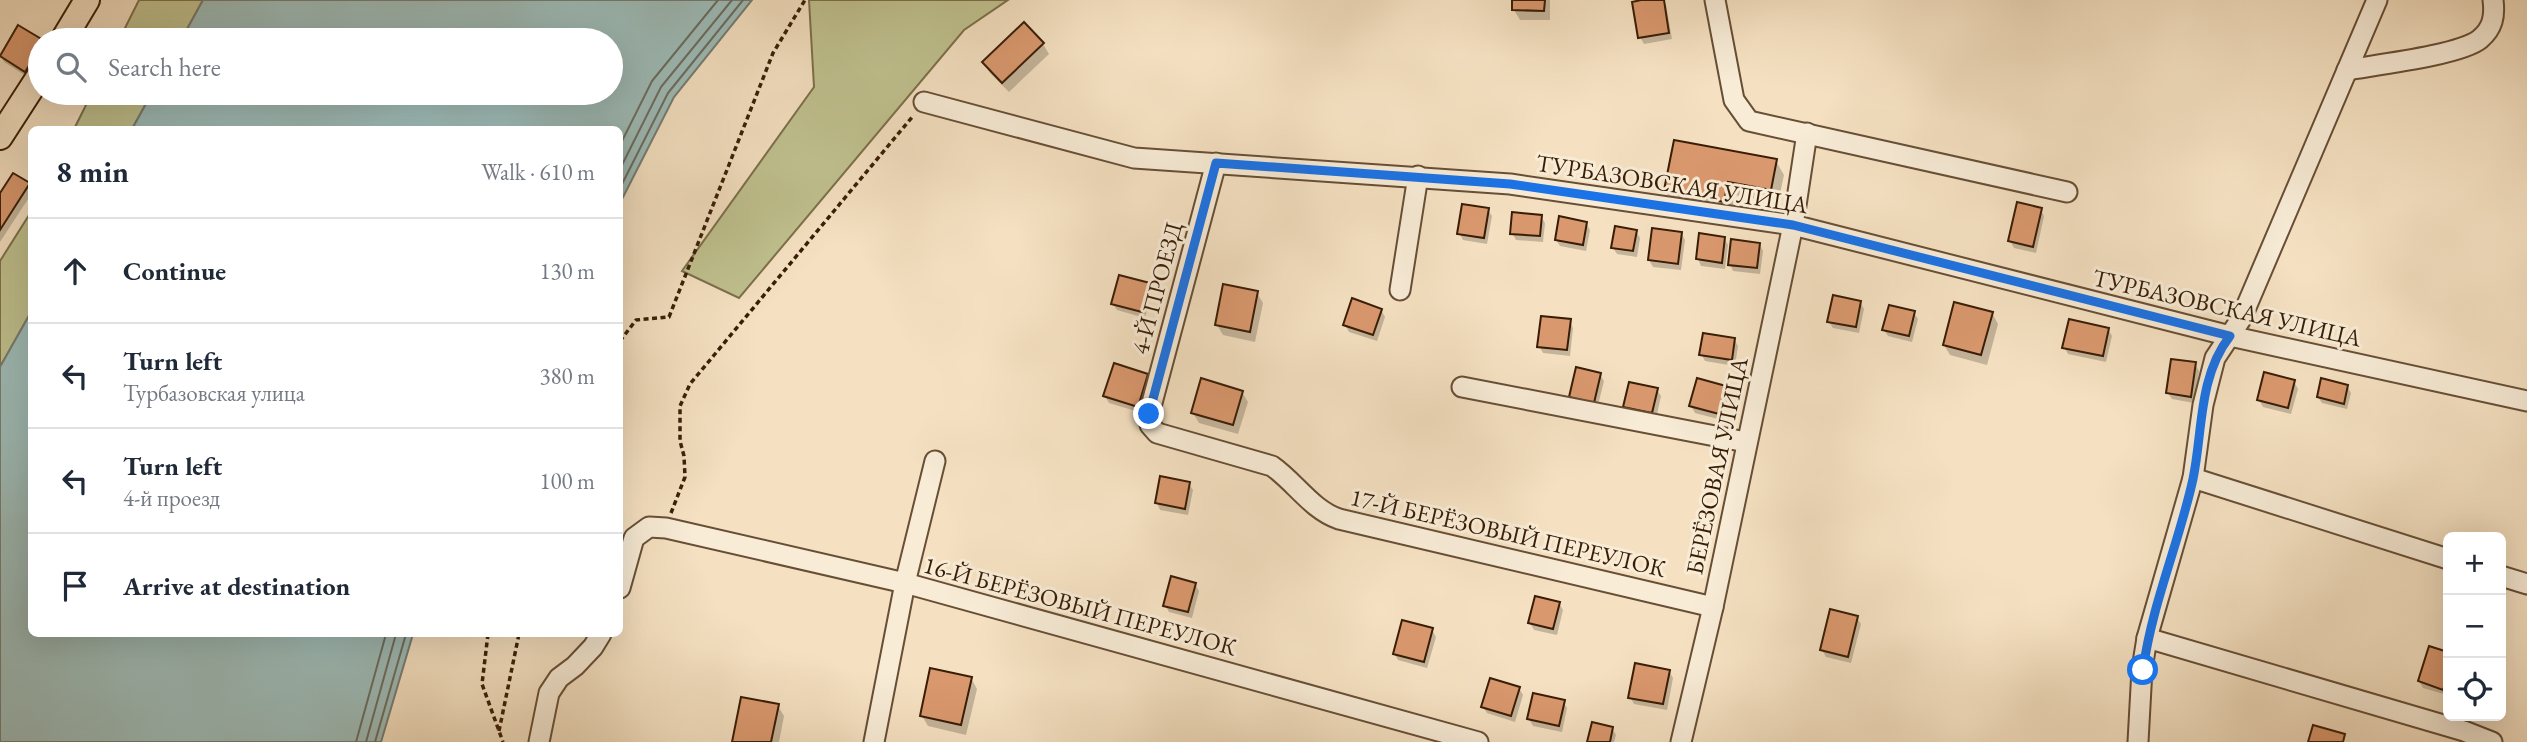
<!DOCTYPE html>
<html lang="en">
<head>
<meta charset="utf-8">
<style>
  :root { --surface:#fff; --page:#f2f2f3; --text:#1f2937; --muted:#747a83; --line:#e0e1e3 }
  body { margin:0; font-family:"EB Garamond",serif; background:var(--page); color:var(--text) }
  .controls { position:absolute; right:21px; bottom:21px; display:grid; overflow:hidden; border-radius:10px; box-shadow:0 7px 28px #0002 }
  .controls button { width:63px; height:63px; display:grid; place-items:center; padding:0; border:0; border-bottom:2px solid var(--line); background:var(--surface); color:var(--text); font:35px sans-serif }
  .stop { position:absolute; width:21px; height:21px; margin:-16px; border:5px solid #1a73e8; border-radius:50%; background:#fff }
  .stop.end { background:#1a73e8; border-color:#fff; box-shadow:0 2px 7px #0008 }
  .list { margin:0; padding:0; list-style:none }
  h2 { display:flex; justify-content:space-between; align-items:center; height:91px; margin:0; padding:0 28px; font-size:30px }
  h2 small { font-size:23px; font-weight:400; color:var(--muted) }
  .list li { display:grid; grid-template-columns:46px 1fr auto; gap:21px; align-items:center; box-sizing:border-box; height:105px; padding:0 28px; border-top:2px solid var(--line) }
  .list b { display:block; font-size:26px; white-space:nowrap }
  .list p { margin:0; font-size:23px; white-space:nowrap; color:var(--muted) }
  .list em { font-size:23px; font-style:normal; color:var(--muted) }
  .icon { flex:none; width:38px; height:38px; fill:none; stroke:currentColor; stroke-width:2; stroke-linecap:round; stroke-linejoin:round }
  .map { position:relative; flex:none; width:2527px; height:742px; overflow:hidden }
  .search { position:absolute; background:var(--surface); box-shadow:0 7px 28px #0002; left:28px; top:28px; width:595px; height:77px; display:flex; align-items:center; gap:18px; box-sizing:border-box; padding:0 24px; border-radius:38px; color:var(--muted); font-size:26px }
  .panel { position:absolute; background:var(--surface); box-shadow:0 7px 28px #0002; left:28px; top:126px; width:595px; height:511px; border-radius:10px }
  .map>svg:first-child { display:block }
</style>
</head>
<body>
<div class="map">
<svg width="2527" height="742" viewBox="0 0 2527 742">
  <rect width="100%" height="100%" fill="#f5e1c2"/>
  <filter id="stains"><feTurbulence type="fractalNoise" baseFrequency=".00286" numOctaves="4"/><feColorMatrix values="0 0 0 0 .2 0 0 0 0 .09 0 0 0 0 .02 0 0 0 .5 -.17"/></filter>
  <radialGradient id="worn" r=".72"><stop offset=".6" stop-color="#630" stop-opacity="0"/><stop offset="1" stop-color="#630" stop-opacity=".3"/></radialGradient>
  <g fill="#c0c290" stroke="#7c704b" stroke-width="2">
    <path d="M139,0H203L181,40H119Z"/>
    <path d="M809,0H1008L964,30L739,298L682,271L814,87Z"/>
    <path d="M92,93H152L132,129H74Z"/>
    <path d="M31,212V312L0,367V261Z"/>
  </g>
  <g fill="#9dbcb9" stroke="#757c71" stroke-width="2">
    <path d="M203,0H752L674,97L620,203V130L132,129L152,93H611V40H181Z"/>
    <path d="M31,312L32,634H413L381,742H0V367Z"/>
  </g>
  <g fill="#0003">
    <path d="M1514,0H1550V20H1520L1514,10Z"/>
    <path d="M1651,0H1663L1666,5L1672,39L1644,44L1640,37Z"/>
    <path d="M18,27L40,41V60L29,78L4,62L1,56Z"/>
    <path d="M1043,44L1049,54L1009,92L990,73L984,63Z"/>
    <path d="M1776,161L1784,175L1778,203L1735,195L1731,215L1673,204L1665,190Z"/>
    <path d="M14,175L29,185L32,193L0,242V196Z"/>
    <path d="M2040,209L2044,216L2036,253L2014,248L2010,241Z"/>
    <path d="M1488,210L1492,216L1487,244L1463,240L1459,233Z"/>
    <path d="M1541,217L1545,223L1543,242L1516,240L1512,233Z"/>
    <path d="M1586,223L1590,230L1586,251L1560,246L1556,240Z"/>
    <path d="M1636,231L1640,238L1637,257L1617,254L1613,248Z"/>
    <path d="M1681,233L1685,240L1681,270L1653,267L1649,260Z"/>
    <path d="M1724,238L1728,245L1725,269L1701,266L1698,259Z"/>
    <path d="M1759,244L1763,251L1760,274L1733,271L1730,264Z"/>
    <path d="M1148,284L1152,291L1145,318L1117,310L1113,304Z"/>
    <path d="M1257,293L1263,303L1255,342L1223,335L1217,325Z"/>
    <path d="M1860,302L1864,309L1859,333L1833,328L1829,322Z"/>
    <path d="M1381,310L1385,317L1377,341L1349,332L1345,325Z"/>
    <path d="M1914,313L1918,319L1912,342L1888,336L1884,330Z"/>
    <path d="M1992,313L1998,324L1987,365L1950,355L1944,345Z"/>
    <path d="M1570,321L1573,328L1570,356L1543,353L1539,346Z"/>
    <path d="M2108,329L2112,336L2106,362L2068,354L2064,347Z"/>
    <path d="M1734,339L1738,346L1735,366L1705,361L1701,354Z"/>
    <path d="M2195,364L2199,371L2194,403L2172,399L2168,393Z"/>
    <path d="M1600,375L1604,381L1597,409L1575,403L1571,396Z"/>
    <path d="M1147,376L1151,382L1142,413L1109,403L1105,396Z"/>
    <path d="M2294,382L2298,389L2291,414L2263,407L2259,400Z"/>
    <path d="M2347,386L2351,393L2347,409L2322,403L2318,397Z"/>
    <path d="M1725,387L1729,394L1722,420L1695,413L1691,406Z"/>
    <path d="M1657,390L1661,396L1656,419L1629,413L1625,407Z"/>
    <path d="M1242,392L1248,402L1238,434L1199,423L1193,413Z"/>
    <path d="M1189,484L1193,490L1188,515L1160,510L1157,503Z"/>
    <path d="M1195,584L1199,591L1192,618L1169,612L1165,605Z"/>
    <path d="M1559,603L1563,610L1557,635L1534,630L1530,623Z"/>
    <path d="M1857,618L1861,624L1851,663L1826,657L1822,650Z"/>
    <path d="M1432,630L1436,637L1427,668L1398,660L1394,653Z"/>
    <path d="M2430,648L2448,654L2447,695L2423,688L2419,681Z"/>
    <path d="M1669,671L1673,678L1667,710L1634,704L1630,697Z"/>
    <path d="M971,678L977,689L966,735L928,726L922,716Z"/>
    <path d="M1519,688L1523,695L1515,722L1487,713L1483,707Z"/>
    <path d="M1563,702L1567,708L1562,732L1533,726L1529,719Z"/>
    <path d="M778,706L784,716L779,742H734Z"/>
    <path d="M1612,728L1616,735L1614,742H1589Z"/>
  </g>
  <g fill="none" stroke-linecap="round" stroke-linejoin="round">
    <g stroke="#6a6c60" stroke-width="2">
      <path d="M620,145L652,81L718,0"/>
      <path d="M620,169L661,87L732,0"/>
      <path d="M620,188L668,93L743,0"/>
      <path d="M356,742L386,634"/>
      <path d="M366,742L396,634"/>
      <path d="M375,742L406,634"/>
    </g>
  </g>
  <g fill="#da986e" stroke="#381d06" stroke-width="2">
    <path d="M1512,0H1545L1544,11L1512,10Z"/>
    <path d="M1641,0H1664L1669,33L1638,38L1632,2Z"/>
    <path d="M1024,22L1044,43L1002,83L982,62Z"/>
    <path d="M18,25L43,40H40V48L25,72L0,56Z"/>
    <path d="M1674,140L1777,159L1771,190L1728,182L1724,202L1664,190Z"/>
    <path d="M13,173L30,183L0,230V193Z"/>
    <path d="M2017,202L2042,208L2033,247L2008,241Z"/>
    <path d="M1462,204L1489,208L1484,238L1457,234Z"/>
    <path d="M1512,212L1542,215L1540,236L1510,234Z"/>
    <path d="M1559,216L1587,222L1583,245L1555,240Z"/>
    <path d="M1615,226L1637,230L1633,251L1611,248Z"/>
    <path d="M1652,228L1682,232L1678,264L1648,260Z"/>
    <path d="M1699,233L1725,237L1722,263L1696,259Z"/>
    <path d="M1731,239L1760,243L1757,268L1728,265Z"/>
    <path d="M1119,275L1150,283L1142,312L1111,304Z"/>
    <path d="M1223,284L1258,291L1250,332L1215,325Z"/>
    <path d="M1833,295L1861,301L1856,327L1827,322Z"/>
    <path d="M1352,298L1382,309L1373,335L1343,325Z"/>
    <path d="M1954,302L1993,312L1981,355L1943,345Z"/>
    <path d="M1889,305L1915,311L1909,336L1882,330Z"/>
    <path d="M1541,316L1571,319L1567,350L1537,347Z"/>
    <path d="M2069,319L2109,328L2103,356L2062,348Z"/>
    <path d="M1703,333L1735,338L1732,360L1699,355Z"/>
    <path d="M2171,359L2196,362L2191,397L2166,393Z"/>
    <path d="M1114,363L1148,374L1138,407L1103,396Z"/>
    <path d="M1576,367L1601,373L1594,403L1569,397Z"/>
    <path d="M2264,372L2295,380L2288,408L2257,400Z"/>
    <path d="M1201,378L1243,391L1233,425L1191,413Z"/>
    <path d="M1697,378L1726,386L1719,414L1689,406Z"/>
    <path d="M2321,378L2348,385L2344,404L2317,397Z"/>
    <path d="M1629,382L1658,388L1652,413L1623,407Z"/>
    <path d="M1160,476L1190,482L1185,509L1155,503Z"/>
    <path d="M1171,576L1196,583L1188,612L1163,606Z"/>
    <path d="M1535,596L1560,602L1553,629L1528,623Z"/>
    <path d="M1830,609L1858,616L1848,657L1820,650Z"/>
    <path d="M1402,620L1433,628L1424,662L1393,654Z"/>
    <path d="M2429,646L2448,652V675L2443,690L2418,681Z"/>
    <path d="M1635,663L1670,670L1663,704L1628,698Z"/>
    <path d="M930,668L972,677L961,725L920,716Z"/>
    <path d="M1490,678L1520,687L1511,716L1481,707Z"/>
    <path d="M1533,693L1565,700L1559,726L1527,719Z"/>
    <path d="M741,697L779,704L771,742H732Z"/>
    <path d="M1592,722L1613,727L1610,742H1587Z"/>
    <path d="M2313,725L2345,734L2343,742H2308Z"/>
  </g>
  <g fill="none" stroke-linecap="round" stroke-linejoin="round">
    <defs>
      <g id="minor">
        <path d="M1715,0L1734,100L1749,121L2067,192"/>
        <path d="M2347,70C2375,65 2461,55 2480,39C2493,28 2495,16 2493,0"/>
        <path d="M924,102L1134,158L1510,184L1793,225L2230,336L2527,401"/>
        <path d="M1216,163L1149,414L1150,425L1157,433L1272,466C1295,482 1312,510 1339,519L1713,607"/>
        <path d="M1400,290L1418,176"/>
        <path d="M1462,387L1746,442"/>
        <path d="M2193,478L2448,559"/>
        <path d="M2501,576L2527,584"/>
        <path d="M620,588L634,538L649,527L666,528L905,583L1478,742"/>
        <path d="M2147,638L2464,731L2492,742"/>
        <path d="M539,742L549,693L559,678L575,666L593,647L601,634"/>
        <path d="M874,742L905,583L935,461"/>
        <path d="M1681,742L1713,607L1793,225L1807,133"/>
        <path d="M2138,742L2142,669L2147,638L2193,478L2203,405L2215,358L2241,319L2377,0"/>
      </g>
      <g id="major">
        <path d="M63,40L87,0"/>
        <path d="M0,137L40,75"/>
      </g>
    </defs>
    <use href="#minor" stroke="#674e35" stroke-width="23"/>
    <use href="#major" stroke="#381d06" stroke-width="28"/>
    <g stroke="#381d06" stroke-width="3.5" stroke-dasharray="5 3.5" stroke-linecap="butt">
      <path d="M620,341L636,320L669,317L773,53L805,0"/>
      <path d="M671,513L685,477L684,456L680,441V406L690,384L913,116"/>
      <path d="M488,634L482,684L503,742"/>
      <path d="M499,731L519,634"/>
    </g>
    <use href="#minor" stroke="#f8ecd7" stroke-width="19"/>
    <use href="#major" stroke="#f5e1c2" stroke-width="24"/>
  </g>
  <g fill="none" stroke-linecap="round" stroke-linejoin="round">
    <path stroke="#1a73e8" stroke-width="9" d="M1149,414L1216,163L1510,184L1793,225L2230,336C2198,377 2203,431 2193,479C2179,543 2152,604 2143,670"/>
  </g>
  <g text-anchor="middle" stroke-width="6" stroke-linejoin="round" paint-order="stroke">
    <g font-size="24" fill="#381d06" stroke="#f8ecd7">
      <text transform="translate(1672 184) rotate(9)" y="8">ТУРБАЗОВСКАЯ УЛИЦА</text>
      <text transform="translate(1157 288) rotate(-75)" y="8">4-Й ПРОЕЗД</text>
      <text transform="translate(2227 308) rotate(13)" y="8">ТУРБАЗОВСКАЯ УЛИЦА</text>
      <text transform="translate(1717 466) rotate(-78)" y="8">БЕРЁЗОВАЯ УЛИЦА</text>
      <text transform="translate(1508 533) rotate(13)" y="8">17-Й БЕРЁЗОВЫЙ ПЕРЕУЛОК</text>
      <text transform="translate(1080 606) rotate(15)" y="8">16-Й БЕРЁЗОВЫЙ ПЕРЕУЛОК</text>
    </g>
  </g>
  <rect width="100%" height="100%" filter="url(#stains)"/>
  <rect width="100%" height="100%" fill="url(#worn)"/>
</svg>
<div class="controls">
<button>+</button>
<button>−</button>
<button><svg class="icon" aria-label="locate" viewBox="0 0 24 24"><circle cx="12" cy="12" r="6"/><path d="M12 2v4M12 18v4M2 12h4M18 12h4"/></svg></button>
</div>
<div class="stop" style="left:2143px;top:670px"></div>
<div class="stop end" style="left:1149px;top:414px"></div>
<div class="search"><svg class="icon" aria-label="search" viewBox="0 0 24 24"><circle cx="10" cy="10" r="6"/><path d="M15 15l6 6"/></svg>Search here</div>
<section class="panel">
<h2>8 min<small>Walk · 610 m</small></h2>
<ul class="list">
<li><svg class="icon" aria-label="ahead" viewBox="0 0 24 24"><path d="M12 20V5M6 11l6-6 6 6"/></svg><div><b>Continue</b></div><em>130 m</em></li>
<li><svg class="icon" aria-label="left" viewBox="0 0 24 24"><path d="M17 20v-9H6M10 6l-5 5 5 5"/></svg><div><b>Turn left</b><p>Турбазовская улица</p></div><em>380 m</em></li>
<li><svg class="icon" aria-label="left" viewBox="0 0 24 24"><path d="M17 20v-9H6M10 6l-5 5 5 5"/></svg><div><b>Turn left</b><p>4-й проезд</p></div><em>100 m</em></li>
<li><svg class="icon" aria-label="arrive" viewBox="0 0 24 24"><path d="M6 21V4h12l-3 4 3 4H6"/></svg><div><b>Arrive at destination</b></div></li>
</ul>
</section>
</div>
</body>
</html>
